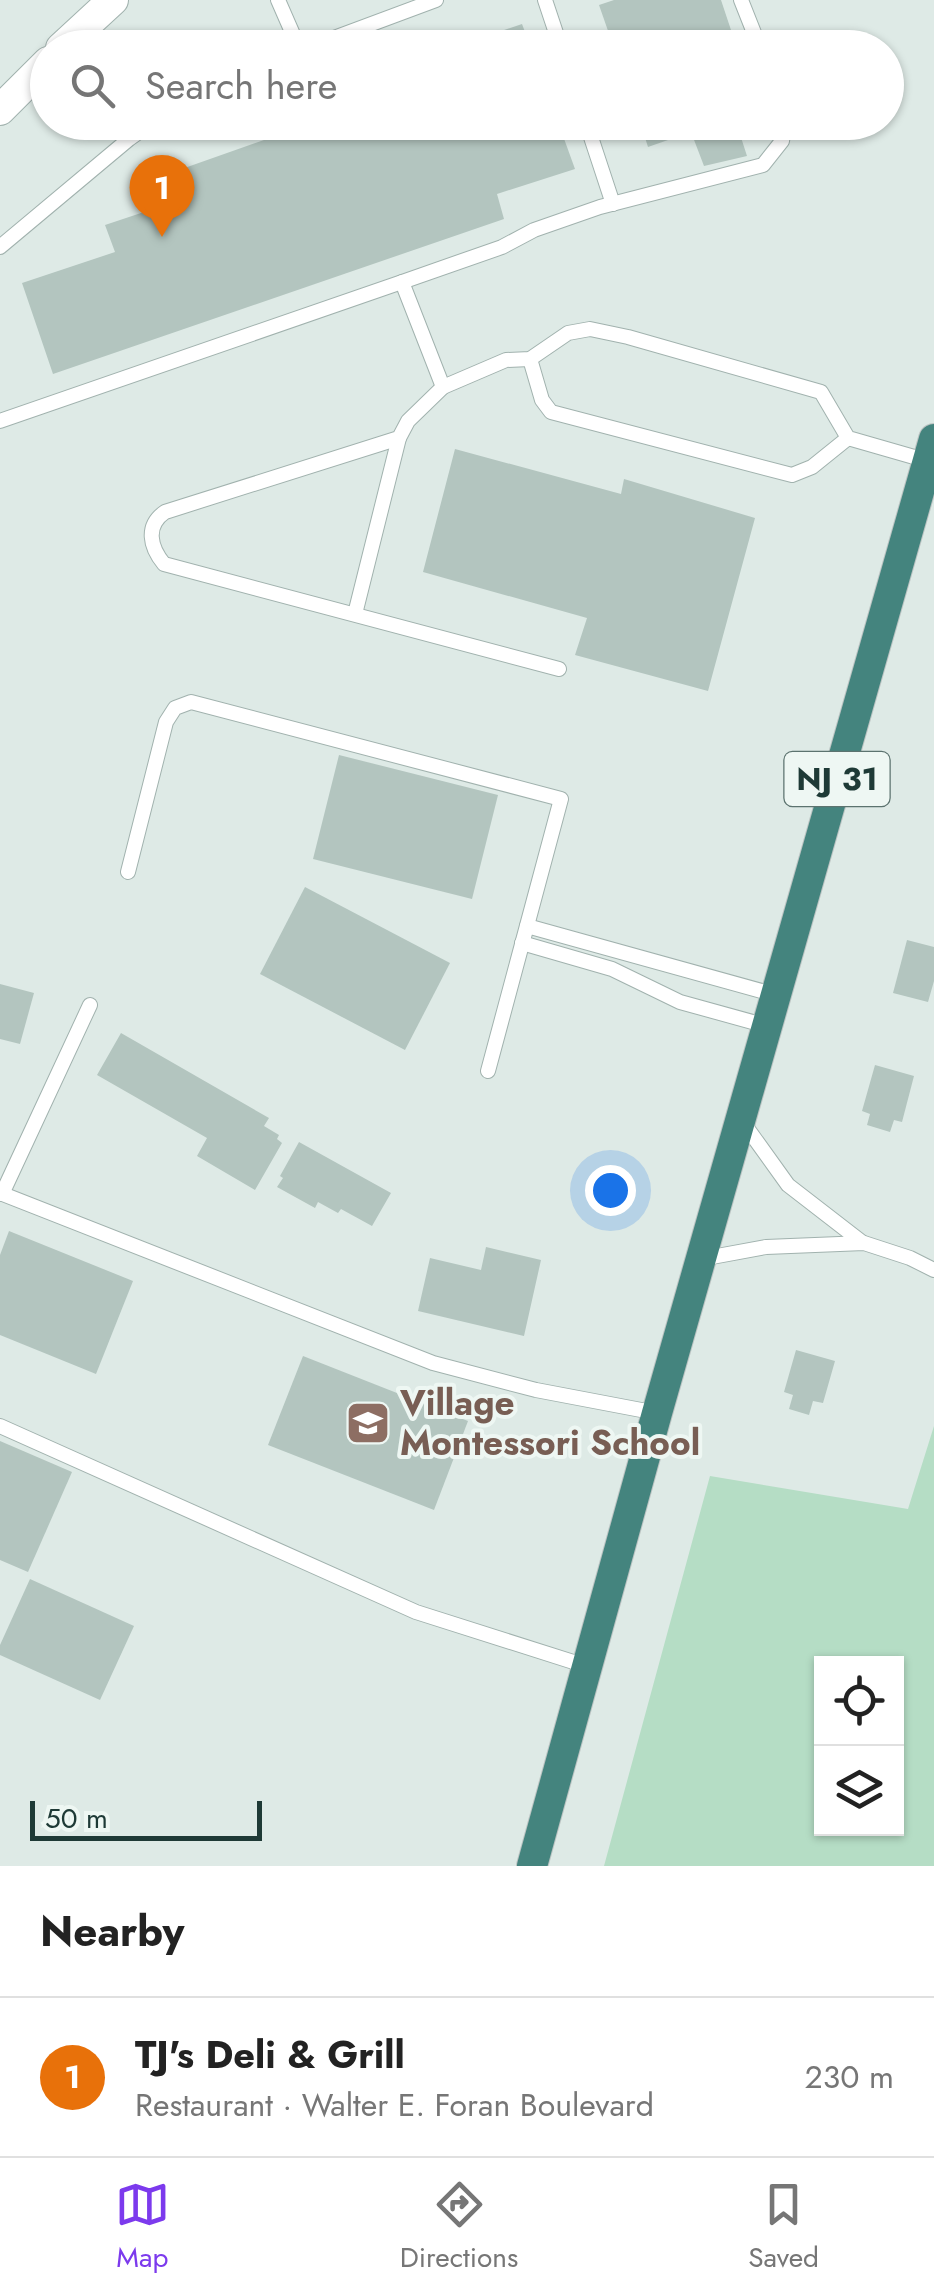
<!DOCTYPE html>
<html lang="en">
<head>
<meta charset="utf-8">
<style>
  :root { --surface:#fff; --page:#f2f2f2; --text:#222; --muted:#767676; --line:#e0e0e0; --accent:#7c3aed }
  body { margin:0; font-family:Jost,sans-serif; background:var(--page); color:var(--text) }
  .controls { position:absolute; right:30px; bottom:30px; display:grid; overflow:hidden; border-radius:0px; box-shadow:0 2px 8px #0004 }
  .controls button { width:90px; height:90px; display:grid; place-items:center; padding:0; border:0; border-bottom:2px solid var(--line); background:var(--surface); color:var(--text); font:50px sans-serif }
  .scale { position:absolute; left:30px; bottom:25px; width:232px; box-sizing:border-box; padding-left:10px; border:5px solid #1e3a36; border-top:0; font-size:28px; line-height:35px; white-space:nowrap; color:#1e3a36; -webkit-text-stroke:8px #eef7f3; paint-order:stroke }
  .you { position:absolute; left:610px; top:1190px; width:35px; height:35px; margin:-25px; border:8px solid #fff; border-radius:50%; background:#1a73e8; box-shadow:0 0 0 15px #1a73e833 }
  .badge { display:grid; place-items:center; width:65px; height:65px; border-radius:50%; background:var(--accent); color:#fff; font-size:32px; font-weight:700 }
  .pin { position:absolute; translate:-50% -82px; filter:drop-shadow(0 2px 5px #0008) }
  .pin::after { content:''; position:absolute; top:52px; width:35px; height:30px; background:inherit; clip-path:polygon(0 0,100% 0,50% 100%) }
  .list { margin:0; padding:0; list-style:none }
  h2 { display:flex; justify-content:space-between; align-items:center; height:130px; margin:0; padding:0 40px; font-size:42px }
  h2 small { font-size:32px; font-weight:400; color:var(--muted) }
  .list li { display:grid; grid-template-columns:65px 1fr auto; gap:30px; align-items:center; box-sizing:border-box; height:160px; padding:0 40px; border-top:2px solid var(--line) }
  .list b { display:block; font-size:38px; white-space:nowrap }
  .list p { margin:0; font-size:32px; white-space:nowrap; color:var(--muted) }
  .list em { font-size:32px; font-style:normal; color:var(--muted) }
  .icon { flex:none; width:55px; height:55px; fill:none; stroke:currentColor; stroke-width:2; stroke-linecap:round; stroke-linejoin:round }
  .map { position:relative; flex:none; width:934px; height:1866px; overflow:hidden }
  .search { position:absolute; background:var(--surface); box-shadow:0 2px 8px #0004; left:30px; right:30px; top:30px; height:110px; display:flex; align-items:center; gap:25px; box-sizing:border-box; padding:0 35px; border-radius:55px; color:var(--muted); font-size:38px }
  .sheet { height:290px; background:var(--surface) }
  nav { display:flex; justify-content:space-around; align-items:center; box-sizing:border-box; height:140px; border-top:2px solid var(--line); background:var(--surface); font-size:28px; color:var(--muted) }
  nav a { display:grid; justify-items:center; gap:5px }
  nav .on { color:var(--accent) }
  .map>svg:first-child { display:block }
</style>
</head>
<body>
<div class="map">
<svg width="934" height="1866" viewBox="0 0 934 1866">
  <rect width="100%" height="100%" fill="#deeae6"/>
  <path fill="#b5ddc5" fill-rule="evenodd" d="M934,1426V1866H604L710,1476L908,1509ZM822,1664H896V1828H822Z"/>
  <g fill="#b3c5bf">
    <path d="M614,0H721L737,48H614L599,5Z"/>
    <path d="M522,24L531,48H455L454,47Z"/>
    <path d="M315,122H558L575,169L497,194L504,219L53,374L22,283L115,252L105,225L186,198L176,171Z"/>
    <path d="M640,122H736L747,156L704,166L691,132L648,147Z"/>
    <path d="M455,449L621,494L624,479L755,518L708,691L575,655L587,618L423,572Z"/>
    <path d="M339,755L498,795L472,899L313,859Z"/>
    <path d="M305,887L450,963L405,1050L260,974Z"/>
    <path d="M907,940L934,947V981L928,1002L893,993Z"/>
    <path d="M0,984L34,993L20,1044L0,1039Z"/>
    <path d="M121,1033L269,1118L264,1126L279,1135L277,1139L282,1143L255,1190L197,1156L207,1138L97,1075Z"/>
    <path d="M875,1065L914,1076L902,1122L894,1120L890,1132L867,1125L870,1114L862,1111Z"/>
    <path d="M299,1142L391,1193L372,1226L341,1209L338,1213L318,1202L315,1208L277,1187L283,1178L280,1176Z"/>
    <path d="M9,1231L133,1281L96,1374L0,1335V1255Z"/>
    <path d="M486,1247L541,1260L524,1336L418,1311L430,1258L481,1270Z"/>
    <path d="M796,1350L835,1361L823,1403L813,1401L809,1415L789,1409L793,1395L784,1392Z"/>
    <path d="M303,1356L468,1421L434,1510L268,1445Z"/>
    <path d="M0,1441L72,1472L28,1572L0,1560Z"/>
    <path d="M30,1579L134,1626L100,1700L0,1655V1645Z"/>
  </g>
  <g fill="none" stroke-linecap="round" stroke-linejoin="round">
    <defs>
      <g id="service">
        <path d="M278,0L299,48"/>
        <path d="M545,0L561,48"/>
        <path d="M741,0L760,48"/>
        <path d="M307,48L436,0"/>
        <path d="M586,122L613,204"/>
        <path d="M0,247L129,139L153,122"/>
        <path d="M402,282L502,247L534,230L600,207L763,165L782,141L785,122"/>
        <path d="M530,359L542,400L551,412L792,475L812,467L848,438"/>
        <path d="M443,387L408,421L399,438L165,512C145,526 150,547 164,564L559,669"/>
        <path d="M0,421L402,282L443,387L506,360L530,359L568,333L590,329L628,337L821,392L848,438L928,461"/>
        <path d="M355,614L399,438"/>
        <path d="M128,872L166,722L175,708L191,702L561,799L488,1071"/>
        <path d="M527,926L776,995"/>
        <path d="M522,943L612,969L680,1002L767,1026"/>
        <path d="M742,1121L788,1185L863,1243"/>
        <path d="M0,1193L433,1363L536,1390L657,1413"/>
        <path d="M2,1194L90,1005"/>
        <path d="M701,1259L766,1247L864,1243L910,1258L934,1270"/>
        <path d="M0,1426L416,1612L586,1666"/>
      </g>
      <g id="tertiary">
        <path d="M61,48L113,0"/>
        <path d="M0,110L48,62"/>
      </g>
      <path id="trunk" d="M532,1866L657,1413L934,439"/>
    </defs>
    <use href="#service" stroke="#a1b2ae" stroke-width="16"/>
    <use href="#tertiary" stroke="#a1b2ae" stroke-width="32"/>
    <use href="#trunk" stroke="#bcc4c3" stroke-width="32"/>
    <use href="#service" stroke="#fff" stroke-width="14"/>
    <use href="#tertiary" stroke="#fff" stroke-width="30"/>
    <use href="#trunk" stroke="#44847e" stroke-width="30"/>
  </g>
  <defs>
    <symbol id="school-square" viewBox="-11 -11 22 22"><rect x="-9" y="-9" width="18" height="18" rx="4" fill="#8d6e63" stroke="#eef7f3"/><path d="M0-5L7-2L0 1L-7-2ZM-4 1L0 2.5L4 1V4Q0 6-4 4Z" fill="#fff"/></symbol>
  </defs>
  <g fill-rule="evenodd">
    <use href="#school-square" x="343" y="1398" width="50" height="50"/>
  </g>
  <g text-anchor="middle" stroke-width="8" stroke-linejoin="round" paint-order="stroke">
    <rect fill="#eef7f3" stroke="#5c736f" stroke-width="2.5" x="784.5" y="752" width="105" height="54" rx="8"/>
    <g font-size="32" font-weight="bold" fill="#1e3a36">
      <text x="837" y="790">NJ 31</text>
    </g>
    <g font-size="35" font-weight="bold" fill="#785e54" stroke="#eef7f3" text-anchor="start">
      <text x="400" y="1415">Village<tspan x="400" dy="40">Montessori School</tspan></text>
    </g>
  </g>
</svg>
<div class="controls">
<button><svg class="icon" aria-label="locate" viewBox="0 0 24 24"><circle cx="12" cy="12" r="6"/><path d="M12 2v4M12 18v4M2 12h4M18 12h4"/></svg></button>
<button><svg class="icon" aria-label="layers" viewBox="0 0 24 24"><path d="M12 4l9 5-9 5-9-5zM3 14l9 5 9-5"/></svg></button>
</div>
<div class="scale">50 m</div>
<div class="you"></div>
<div class="pin badge" style="left:162px;top:237px;background:#e8710a">1</div>
<div class="search"><svg class="icon" aria-label="search" viewBox="0 0 24 24"><circle cx="10" cy="10" r="6"/><path d="M15 15l6 6"/></svg>Search here</div>
</div>
<section class="sheet">
<h2>Nearby<small></small></h2>
<ul class="list">
<li><span class="badge" style="background:#e8710a">1</span><div><b>TJ's Deli &amp; Grill</b><p>Restaurant · Walter E. Foran Boulevard</p></div><em>230 m</em></li>
</ul>
</section>
<nav>
<a class="on"><svg class="icon" aria-label="map" viewBox="0 0 24 24"><path d="M3 6l6-2 6 2 6-2v14l-6 2-6-2-6 2zM9 4v14M15 6v14"/></svg>Map</a>
<a><svg class="icon" aria-label="directions" viewBox="0 0 24 24"><path d="M12 3l9 9-9 9-9-9zM9 14v-3h6M13 9l2 2-2 2"/></svg>Directions</a>
<a><svg class="icon" aria-label="saved" viewBox="0 0 24 24"><path d="M7 4h10v16l-5-4-5 4z"/></svg>Saved</a>
</nav>
</body>
</html>
